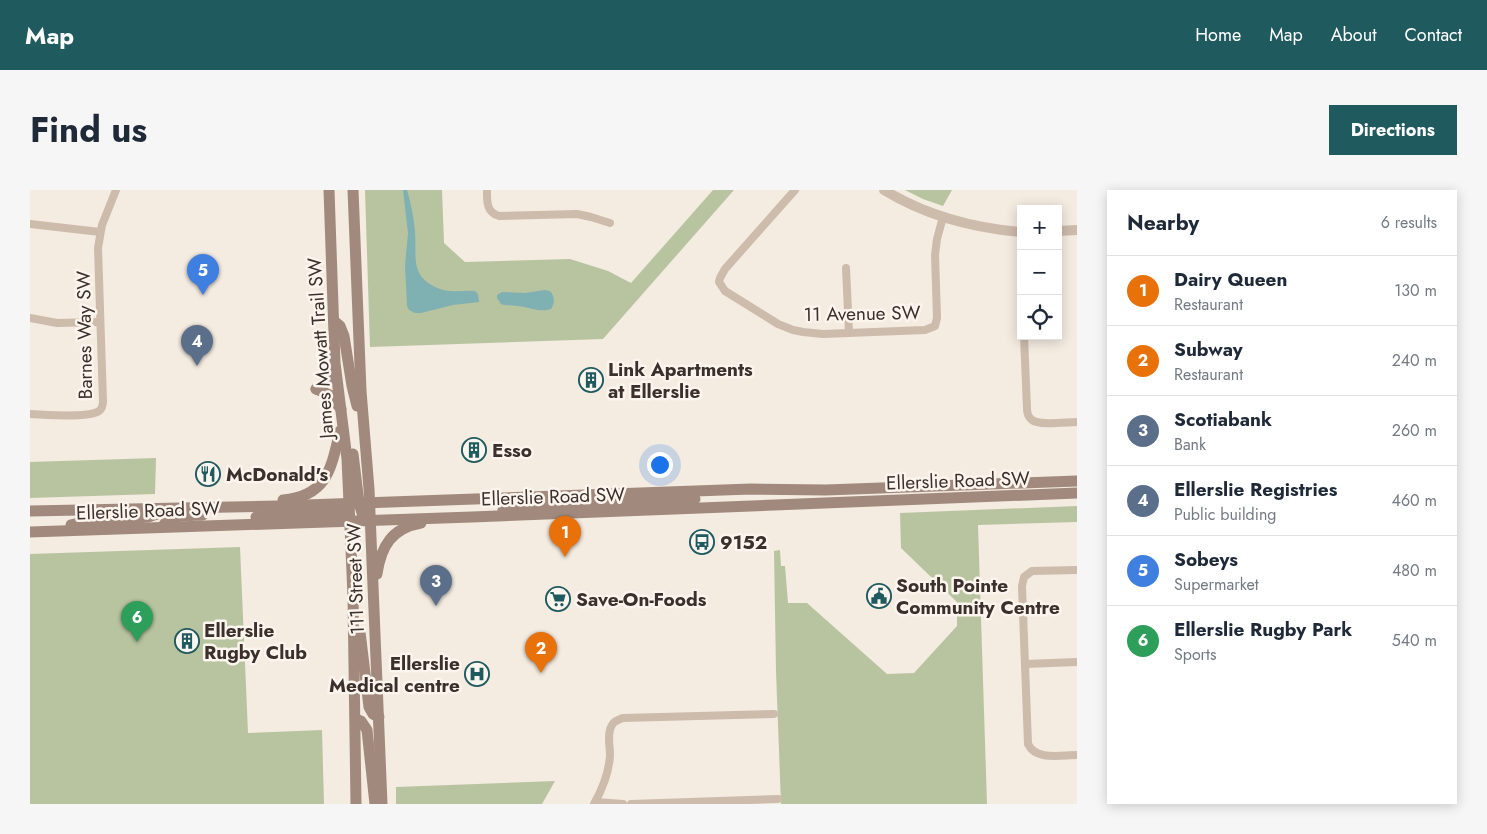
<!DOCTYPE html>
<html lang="en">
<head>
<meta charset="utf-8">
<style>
  :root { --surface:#fff; --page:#f6f6f7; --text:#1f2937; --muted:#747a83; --line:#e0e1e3; --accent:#1f5a5e }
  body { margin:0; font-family:Jost,sans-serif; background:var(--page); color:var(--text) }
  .controls { position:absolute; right:15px; top:15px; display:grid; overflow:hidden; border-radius:0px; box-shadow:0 2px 12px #0003 }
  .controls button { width:45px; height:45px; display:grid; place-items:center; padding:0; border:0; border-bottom:1px solid var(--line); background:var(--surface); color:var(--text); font:25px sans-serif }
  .you { position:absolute; left:629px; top:274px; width:18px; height:18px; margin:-12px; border:4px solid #fff; border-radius:50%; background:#1a73e8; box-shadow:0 0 0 8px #1a73e833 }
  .badge { display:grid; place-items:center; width:32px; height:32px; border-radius:50%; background:var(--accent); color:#fff; font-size:16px; font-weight:700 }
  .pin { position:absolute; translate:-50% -41px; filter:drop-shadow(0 1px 2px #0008) }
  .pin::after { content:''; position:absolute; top:26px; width:18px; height:15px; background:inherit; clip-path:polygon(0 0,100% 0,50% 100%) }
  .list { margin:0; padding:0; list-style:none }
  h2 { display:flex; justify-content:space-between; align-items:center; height:65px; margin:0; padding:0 20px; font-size:21px }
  h2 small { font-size:16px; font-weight:400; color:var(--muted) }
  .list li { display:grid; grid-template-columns:32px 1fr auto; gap:15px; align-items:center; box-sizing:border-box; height:70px; padding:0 20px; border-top:1px solid var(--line) }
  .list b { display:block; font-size:19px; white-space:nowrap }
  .list p { margin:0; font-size:16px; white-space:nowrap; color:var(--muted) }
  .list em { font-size:16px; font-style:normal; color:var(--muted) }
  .icon { flex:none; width:28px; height:28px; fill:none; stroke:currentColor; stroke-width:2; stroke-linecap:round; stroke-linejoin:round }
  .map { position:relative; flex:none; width:1047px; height:614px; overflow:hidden; border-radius:0px }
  header { display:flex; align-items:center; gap:30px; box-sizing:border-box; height:70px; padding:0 25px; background:var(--accent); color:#fff }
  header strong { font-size:24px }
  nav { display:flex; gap:28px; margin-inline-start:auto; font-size:18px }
  .intro { display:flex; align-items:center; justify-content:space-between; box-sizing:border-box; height:120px; padding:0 30px }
  h1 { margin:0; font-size:35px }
  .button { padding:12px 22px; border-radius:0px; background:var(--accent); color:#fff; font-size:18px; font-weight:700 }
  main { display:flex; gap:30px; padding:0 30px }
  aside { flex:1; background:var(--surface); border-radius:0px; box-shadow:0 2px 12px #0003 }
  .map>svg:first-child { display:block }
</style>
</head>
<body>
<header>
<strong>Map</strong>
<nav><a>Home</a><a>Map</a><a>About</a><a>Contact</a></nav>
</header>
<div class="intro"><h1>Find us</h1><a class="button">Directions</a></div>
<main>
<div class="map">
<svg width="1047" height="614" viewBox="0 0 1047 614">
  <rect width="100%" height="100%" fill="#f4ebe1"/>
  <g fill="#b8c4a0">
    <path d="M335,0H412L414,53L435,72L540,69L578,81L601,93L683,0H704L573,149L340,157Z"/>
    <path d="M875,0H922L913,16L893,9Z"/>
    <path d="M126,268L125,304L0,308V272Z"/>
    <path d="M1047,316V332L948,335L957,614H751L746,481L744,361L750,360L751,376H755L758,413H777L857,484L884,483L927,436V412L871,358L870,323Z"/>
    <path d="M210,357L218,543L292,540L294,614H0V364Z"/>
    <path d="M525,591L512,614H366V597Z"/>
  </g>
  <g fill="#7fb0b2">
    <path d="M373,0H377C381,14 384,28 385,42C387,68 379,87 410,99C420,103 434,100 445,101L448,104L449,112L423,115L391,123H385L379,120L377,116L375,76L378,43Z"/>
    <path d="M515,100L520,101C525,107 525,113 521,119C509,123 500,117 488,116C482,115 477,116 471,114L467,108V105L472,102L495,103Z"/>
  </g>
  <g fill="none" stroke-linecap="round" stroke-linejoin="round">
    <g stroke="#cdbbac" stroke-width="8">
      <path d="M457,0C457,11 456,22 469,26L547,24L561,27L580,33"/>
      <path d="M765,0L695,79L690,88L689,92L695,101L748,134L763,140L773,142L793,144L895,140L905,136L907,128L905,65L907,49L913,27"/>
      <path d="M0,34L70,42"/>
      <path d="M816,78L819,143"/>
      <path d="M0,128L27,133L70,132"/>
      <path d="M994,146L997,219C997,223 998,227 1002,230C1010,236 1036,232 1047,232"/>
      <path d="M0,224C12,225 60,228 69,221C72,219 73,215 73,211L68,58L72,35L86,0"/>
      <path d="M1047,380L1002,381L994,387L992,396L998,554C1006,571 1031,565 1047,565"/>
      <path d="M995,474L1047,472"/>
      <path d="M566,612L593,614"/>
      <path d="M564,614C573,598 579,583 580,565C580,556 577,545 581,537C583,531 588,530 593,528L744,524"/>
      <path d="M601,614L748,609"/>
    </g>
    <g stroke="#cdbbac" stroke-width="10">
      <path d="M854,0C895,25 943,38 991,42"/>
      <path d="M1028,41L1047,40"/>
    </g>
    <g stroke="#a18a7d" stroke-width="11">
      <path d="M299,0L305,173L317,269L319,313L323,406L326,614"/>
      <path d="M323,0L331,201L339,299L352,614"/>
      <path d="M304,131L310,136L314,146L322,196L327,216"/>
      <path d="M286,199C297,195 300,187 304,176"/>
      <path d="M286,199L300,205L311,219"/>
      <path d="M323,264L329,313L332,323L340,330"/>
      <path d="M253,310C298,306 301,278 310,241"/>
      <path d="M583,318L589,315L599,312L665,309"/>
      <path d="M473,320L488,318L580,312L585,308"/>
      <path d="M0,321L248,316L721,299L796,300L1047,291"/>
      <path d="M226,327L313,321"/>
      <path d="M41,335L55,332L118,327L127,324"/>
      <path d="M133,336C139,324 161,326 173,325"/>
      <path d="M0,342L442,327L1047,303"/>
      <path d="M347,384C351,356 362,338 391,333"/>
      <path d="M330,442L339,517L343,524L349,527"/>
      <path d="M326,529L331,531L337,540L345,614"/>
    </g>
  </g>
  <defs>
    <symbol id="building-ring" viewBox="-11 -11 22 22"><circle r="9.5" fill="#fbf5ee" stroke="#1f5a5e" stroke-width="1.5"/><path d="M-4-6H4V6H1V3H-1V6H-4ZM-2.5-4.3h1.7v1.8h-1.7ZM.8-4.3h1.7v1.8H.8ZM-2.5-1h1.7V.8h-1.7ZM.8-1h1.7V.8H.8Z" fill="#1f5a5e"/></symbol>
    <symbol id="restaurant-ring" viewBox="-11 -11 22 22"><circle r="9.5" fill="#fbf5ee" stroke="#1f5a5e" stroke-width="1.5"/><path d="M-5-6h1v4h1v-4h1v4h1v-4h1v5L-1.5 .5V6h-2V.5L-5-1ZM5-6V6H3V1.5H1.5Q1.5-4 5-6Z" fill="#1f5a5e"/></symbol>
    <symbol id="bus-ring" viewBox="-11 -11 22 22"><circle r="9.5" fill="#fbf5ee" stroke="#1f5a5e" stroke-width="1.5"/><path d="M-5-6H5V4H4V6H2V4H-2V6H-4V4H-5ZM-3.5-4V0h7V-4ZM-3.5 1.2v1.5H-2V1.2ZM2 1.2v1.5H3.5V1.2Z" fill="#1f5a5e"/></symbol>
    <symbol id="civic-ring" viewBox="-11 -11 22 22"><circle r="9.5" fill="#fbf5ee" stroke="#1f5a5e" stroke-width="1.5"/><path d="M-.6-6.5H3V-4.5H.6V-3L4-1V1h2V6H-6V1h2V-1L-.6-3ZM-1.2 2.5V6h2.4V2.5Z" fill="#1f5a5e"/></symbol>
    <symbol id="supermarket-ring" viewBox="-11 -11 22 22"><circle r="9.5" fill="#fbf5ee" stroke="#1f5a5e" stroke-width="1.5"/><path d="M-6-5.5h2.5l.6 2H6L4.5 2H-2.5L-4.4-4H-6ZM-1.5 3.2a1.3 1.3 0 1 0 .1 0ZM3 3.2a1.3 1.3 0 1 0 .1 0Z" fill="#1f5a5e"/></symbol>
    <symbol id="hospital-ring" viewBox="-11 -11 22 22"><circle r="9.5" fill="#fbf5ee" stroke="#1f5a5e" stroke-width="1.5"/><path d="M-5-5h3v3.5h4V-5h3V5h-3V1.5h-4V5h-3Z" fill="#1f5a5e"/></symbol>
  </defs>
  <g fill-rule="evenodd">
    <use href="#building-ring" x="547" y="176" width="28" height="28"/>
    <use href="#building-ring" x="430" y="246" width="28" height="28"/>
    <use href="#restaurant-ring" x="164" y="270" width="28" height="28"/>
    <use href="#bus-ring" x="658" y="338" width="28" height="28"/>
    <use href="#civic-ring" x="835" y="392" width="28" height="28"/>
    <use href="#supermarket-ring" x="514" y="395" width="28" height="28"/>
    <use href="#building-ring" x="143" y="437" width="28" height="28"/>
    <use href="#hospital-ring" x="433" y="470" width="28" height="28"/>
  </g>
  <g text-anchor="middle" stroke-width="5" stroke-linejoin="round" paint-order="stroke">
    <g font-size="19" fill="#3b302b" stroke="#fbf5ee">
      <text transform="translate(832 123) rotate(-1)" y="7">11 Avenue SW</text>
      <text transform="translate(54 145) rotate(-91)" y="7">Barnes Way SW</text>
      <text transform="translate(290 158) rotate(-94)" y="7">James Mowatt Trail SW</text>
      <text transform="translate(928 290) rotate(-2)" y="7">Ellerslie Road SW</text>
      <text transform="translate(523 306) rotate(-2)" y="7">Ellerslie Road SW</text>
      <text transform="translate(118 320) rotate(-2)" y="7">Ellerslie Road SW</text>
      <text transform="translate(325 389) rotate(-92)" y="7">111 Street SW</text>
    </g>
    <g font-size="19" font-weight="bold" fill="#3b302b" stroke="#fbf5ee" text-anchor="start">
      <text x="578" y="186">Link Apartments<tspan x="578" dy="22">at Ellerslie</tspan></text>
      <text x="462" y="267">Esso</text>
      <text x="196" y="291">McDonald's</text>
      <text x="690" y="359">9152</text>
      <text x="866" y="402">South Pointe<tspan x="866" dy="22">Community Centre</tspan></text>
      <text x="546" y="416">Save-On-Foods</text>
      <text x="174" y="447">Ellerslie<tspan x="174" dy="22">Rugby Club</tspan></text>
      <text x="430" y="480" text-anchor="end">Ellerslie<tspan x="430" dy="22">Medical centre</tspan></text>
    </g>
  </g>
</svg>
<div class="controls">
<button>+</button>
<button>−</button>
<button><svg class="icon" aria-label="locate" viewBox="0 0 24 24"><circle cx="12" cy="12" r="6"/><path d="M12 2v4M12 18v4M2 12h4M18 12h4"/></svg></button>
</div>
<div class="you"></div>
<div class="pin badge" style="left:535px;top:367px;background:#e8710a">1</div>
<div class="pin badge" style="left:511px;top:483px;background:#e8710a">2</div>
<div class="pin badge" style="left:406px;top:416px;background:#5c6f8a">3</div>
<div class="pin badge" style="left:167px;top:176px;background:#5c6f8a">4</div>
<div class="pin badge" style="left:173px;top:105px;background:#3f7fe0">5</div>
<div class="pin badge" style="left:107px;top:452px;background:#2e9e5b">6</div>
</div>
<aside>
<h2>Nearby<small>6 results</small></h2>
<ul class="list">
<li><span class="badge" style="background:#e8710a">1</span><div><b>Dairy Queen</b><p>Restaurant</p></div><em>130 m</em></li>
<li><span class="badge" style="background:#e8710a">2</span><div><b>Subway</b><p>Restaurant</p></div><em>240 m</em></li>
<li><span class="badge" style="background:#5c6f8a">3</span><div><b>Scotiabank</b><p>Bank</p></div><em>260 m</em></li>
<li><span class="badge" style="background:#5c6f8a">4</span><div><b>Ellerslie Registries</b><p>Public building</p></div><em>460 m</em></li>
<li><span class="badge" style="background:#3f7fe0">5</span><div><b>Sobeys</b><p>Supermarket</p></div><em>480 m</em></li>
<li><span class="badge" style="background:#2e9e5b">6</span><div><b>Ellerslie Rugby Park</b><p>Sports</p></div><em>540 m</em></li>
</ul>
</aside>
</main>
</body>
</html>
